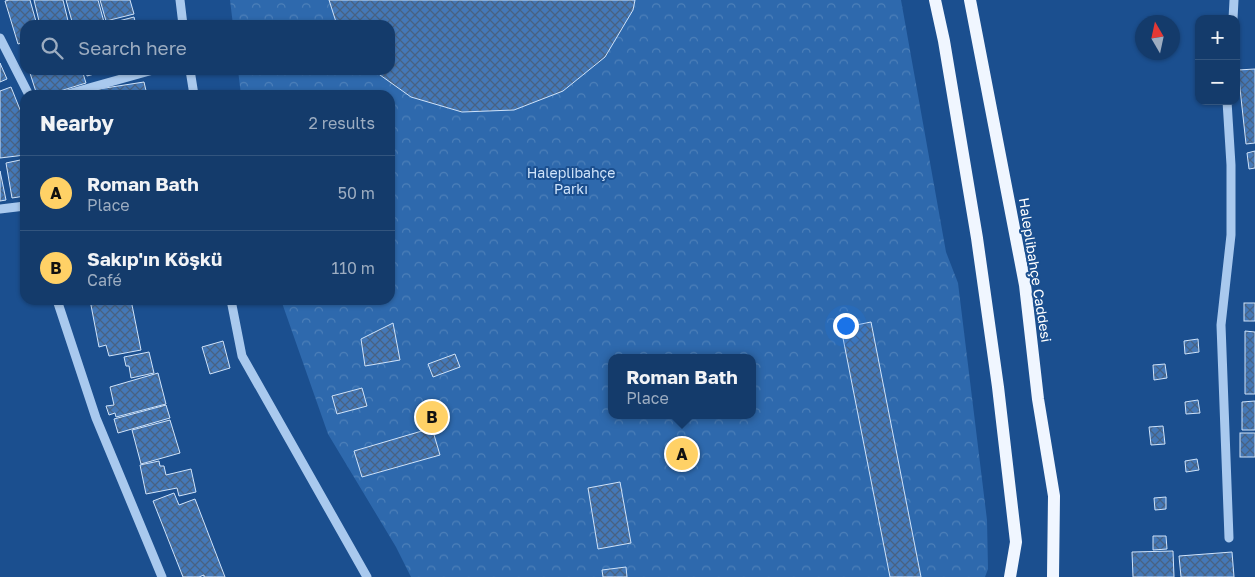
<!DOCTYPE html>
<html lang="en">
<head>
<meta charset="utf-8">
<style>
  :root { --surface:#143b6b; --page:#1d4271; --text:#f1f3f6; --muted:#9dadc1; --line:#33557e; --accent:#ffd166 }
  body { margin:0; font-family:"Golos Text",sans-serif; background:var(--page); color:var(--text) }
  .controls { position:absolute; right:15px; top:15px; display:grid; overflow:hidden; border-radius:10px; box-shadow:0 1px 4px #0004 }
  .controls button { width:45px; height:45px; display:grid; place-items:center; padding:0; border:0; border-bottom:1px solid var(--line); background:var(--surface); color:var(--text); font:25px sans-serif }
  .compass { position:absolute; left:1135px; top:15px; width:45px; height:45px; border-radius:50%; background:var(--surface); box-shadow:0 1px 4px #0004; rotate:351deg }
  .you { position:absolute; left:845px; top:325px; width:18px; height:18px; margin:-12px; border:4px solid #fff; border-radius:50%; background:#1a73e8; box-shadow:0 0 0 8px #1a73e833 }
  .badge { display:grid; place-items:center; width:32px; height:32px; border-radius:50%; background:var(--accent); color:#111; font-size:16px; font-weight:700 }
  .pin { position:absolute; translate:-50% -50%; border:2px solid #fff; box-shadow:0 1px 5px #0006 }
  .popup { position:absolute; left:608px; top:354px; width:148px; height:65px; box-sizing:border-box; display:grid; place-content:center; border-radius:10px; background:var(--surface); filter:drop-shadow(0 1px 4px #0005); font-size:16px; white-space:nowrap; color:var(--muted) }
  .popup b { font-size:19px; color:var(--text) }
  .popup::after { content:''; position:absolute; left:50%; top:100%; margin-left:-10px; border:10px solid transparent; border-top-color:var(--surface) }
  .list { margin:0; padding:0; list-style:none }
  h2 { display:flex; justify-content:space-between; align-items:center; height:65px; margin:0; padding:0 20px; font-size:21px }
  h2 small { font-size:16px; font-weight:400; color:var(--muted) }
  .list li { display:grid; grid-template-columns:32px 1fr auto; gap:15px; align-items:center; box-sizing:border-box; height:75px; padding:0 20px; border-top:1px solid var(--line) }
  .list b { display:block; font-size:19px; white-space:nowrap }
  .list p { margin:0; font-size:16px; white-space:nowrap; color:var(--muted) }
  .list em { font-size:16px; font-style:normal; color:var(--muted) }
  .icon { flex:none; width:28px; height:28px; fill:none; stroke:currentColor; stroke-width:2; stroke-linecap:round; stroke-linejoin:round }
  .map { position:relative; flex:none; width:1255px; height:577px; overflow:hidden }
  .search { position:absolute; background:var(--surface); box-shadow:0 1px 4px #0004; left:20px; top:20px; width:375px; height:55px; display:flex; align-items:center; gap:12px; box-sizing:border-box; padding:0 18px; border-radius:15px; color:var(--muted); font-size:19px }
  .panel { position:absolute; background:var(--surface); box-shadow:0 1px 4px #0004; left:20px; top:90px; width:375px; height:215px; border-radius:15px }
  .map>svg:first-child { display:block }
</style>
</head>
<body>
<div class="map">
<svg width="1255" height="577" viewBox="0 0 1255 577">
  <defs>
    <pattern id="park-crowns" width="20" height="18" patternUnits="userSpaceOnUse" patternTransform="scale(1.25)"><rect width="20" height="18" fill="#2e69ad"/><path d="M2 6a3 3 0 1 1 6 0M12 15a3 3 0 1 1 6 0" fill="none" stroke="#4d80b9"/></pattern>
    <pattern id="building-cross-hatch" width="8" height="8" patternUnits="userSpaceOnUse" patternTransform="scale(1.25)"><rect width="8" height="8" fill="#4478b7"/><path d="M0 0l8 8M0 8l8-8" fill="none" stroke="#486282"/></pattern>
  </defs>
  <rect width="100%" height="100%" fill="#1b4f8f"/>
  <path fill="url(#park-crowns)" fill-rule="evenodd" d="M230,0H901L946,252L958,283L987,520L988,569L985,577H411L396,547L328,434L281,300H390V95H241L238,70H390V25H233ZM612,358H752V415H612Z"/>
  <g fill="url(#building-cross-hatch)" stroke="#cfe3fa">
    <path d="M9,0H30L37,25H25V42L18,44L5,1Z"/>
    <path d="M34,0H63L69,25H40Z"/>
    <path d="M66,0H98L104,22L91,25H73Z"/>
    <path d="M100,0H130L134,14L106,21Z"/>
    <path d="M329,0H635L633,10L605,57L563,91L514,110L462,112L411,97L373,70H390V25H337Z"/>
    <path d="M134,17L136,25H103Z"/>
    <path d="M0,63L7,79L0,82Z"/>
    <path d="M1255,69V143L1246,144L1238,70Z"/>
    <path d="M29,70H82L86,83L47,95H37Z"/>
    <path d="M86,70H109L87,76Z"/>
    <path d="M144,82L147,95H93L92,90Z"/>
    <path d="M11,87L25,122V155L0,158V91Z"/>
    <path d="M1255,151V168L1249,169L1247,153Z"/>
    <path d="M25,159V196L12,198L6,163Z"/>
    <path d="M0,171L6,200L0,201Z"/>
    <path d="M90,300H131L141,350L109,356L106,345L99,347Z"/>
    <rect x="1244" y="303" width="11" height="18"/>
    <path d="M871,322L921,577H890L841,328Z"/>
    <path d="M393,323L400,360L365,366L361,339Z"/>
    <path d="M1245,331L1255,332V394H1245Z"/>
    <path d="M1198,339L1199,352L1185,354L1184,341Z"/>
    <path d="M223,341L230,368L210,374L202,347Z"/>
    <path d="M149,352L154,373L131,378L129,366H126L124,357Z"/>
    <path d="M455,354L460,367L433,377L428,364Z"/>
    <path d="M1165,364L1167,378L1154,380L1153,365Z"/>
    <path d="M158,373L166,404L116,417L115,413L109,415L106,406L114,405L110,387Z"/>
    <path d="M362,388L367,406L337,414L332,396Z"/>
    <path d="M1198,400L1200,413L1186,414L1185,402Z"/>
    <path d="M1255,401V430H1242V402Z"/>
    <path d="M166,405L170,418L118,433L114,419Z"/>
    <path d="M170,420L180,453L141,464L132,430Z"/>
    <path d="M1163,426L1165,444L1151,445L1149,427Z"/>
    <path d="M432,428L440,455L362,477L354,451Z"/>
    <rect x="1240" y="433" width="15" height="24"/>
    <path d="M1197,459L1199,470L1186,472L1185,461Z"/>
    <path d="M159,461L160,466H164L166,475L191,469L196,492L179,496L177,488L146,494L140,465Z"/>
    <path d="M620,482L631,543L598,549L588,488Z"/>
    <path d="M174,493L179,505L195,499L225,577H204V575L199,577H183L153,501Z"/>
    <path d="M1166,497V509L1155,510L1154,498Z"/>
    <path d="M1153,536H1166L1167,549L1153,550Z"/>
    <path d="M1173,551L1174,577H1133L1132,552Z"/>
    <path d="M1232,552L1234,577H1181L1179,556Z"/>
    <path d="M626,567L627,577H603L602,570Z"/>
  </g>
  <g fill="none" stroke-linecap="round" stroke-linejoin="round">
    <g stroke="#a9c9ee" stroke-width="9">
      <path d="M180,0L183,25"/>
      <path d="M1233,19L1234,0"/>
      <path d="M0,38L29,95"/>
      <path d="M190,70L194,95"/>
      <path d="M64,95L153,70"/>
      <path d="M1227,101L1231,165V235L1221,325L1229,538"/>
      <path d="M0,209L25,206"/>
      <path d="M57,300L96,418L162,577"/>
      <path d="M231,300L242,356L367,577"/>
    </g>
    <g stroke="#f0f6ff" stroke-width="12">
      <path d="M935,0L944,41L977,238L998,387L1016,542L1010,577"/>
      <path d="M970,0L1025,285L1038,399L1054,496L1053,577"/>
    </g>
  </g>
  <g text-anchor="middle" stroke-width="4" stroke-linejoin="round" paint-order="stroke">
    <g font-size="14" fill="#cfe3fa" stroke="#1b4f8f">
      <text x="571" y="178">Haleplibahçe<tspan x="571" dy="16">Parkı</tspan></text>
    </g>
    <g font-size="14" fill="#fff" stroke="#1b4f8f">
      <text transform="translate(1035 270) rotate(81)" y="5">Haleplibahçe Caddesi</text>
    </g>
  </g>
</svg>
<div class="controls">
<button>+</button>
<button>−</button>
</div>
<svg class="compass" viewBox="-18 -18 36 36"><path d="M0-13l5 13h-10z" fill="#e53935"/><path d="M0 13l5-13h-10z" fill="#9dadc1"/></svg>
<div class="you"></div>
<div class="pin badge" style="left:682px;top:454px">A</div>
<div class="popup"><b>Roman Bath</b>Place</div>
<div class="pin badge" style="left:432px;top:417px">B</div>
<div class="search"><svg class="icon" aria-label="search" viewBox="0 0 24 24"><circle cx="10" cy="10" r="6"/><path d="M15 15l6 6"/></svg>Search here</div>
<section class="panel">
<h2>Nearby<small>2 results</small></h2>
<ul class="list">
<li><span class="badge">A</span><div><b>Roman Bath</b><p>Place</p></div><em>50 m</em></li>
<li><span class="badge">B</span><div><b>Sakıp'ın Köşkü</b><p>Café</p></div><em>110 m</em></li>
</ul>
</section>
</div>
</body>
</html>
